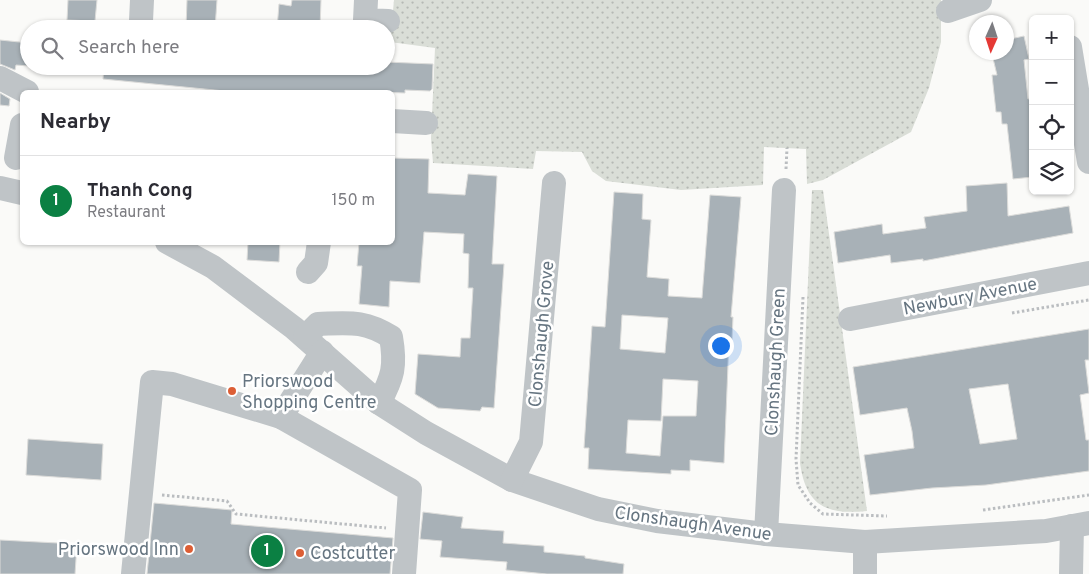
<!DOCTYPE html>
<html lang="en">
<head>
<meta charset="utf-8">
<style>
  :root { --surface:#fff; --page:#f2f2f3; --text:#2b2b33; --muted:#7c7c81; --line:#e1e1e2; --accent:#0b8043 }
  body { margin:0; font-family:Overpass,sans-serif; background:var(--page); color:var(--text) }
  .controls { position:absolute; right:15px; top:15px; display:grid; overflow:hidden; border-radius:8px; box-shadow:0 1px 4px #0004 }
  .controls button { width:45px; height:45px; display:grid; place-items:center; padding:0; border:0; border-bottom:1px solid var(--line); background:var(--surface); color:var(--text); font:25px sans-serif }
  .compass { position:absolute; left:969px; top:15px; width:45px; height:45px; border-radius:50%; background:var(--surface); box-shadow:0 1px 4px #0004; rotate:183deg }
  .you { position:absolute; left:720px; top:345px; width:18px; height:18px; margin:-12px; border:4px solid #fff; border-radius:50%; background:#1a73e8; box-shadow:0 0 0 8px #1a73e833 }
  .badge { display:grid; place-items:center; width:32px; height:32px; border-radius:50%; background:var(--accent); color:#fff; font-size:16px; font-weight:700 }
  .pin { position:absolute; translate:-50% -50%; border:2px solid #fff; box-shadow:0 1px 5px #0006 }
  .list { margin:0; padding:0; list-style:none }
  h2 { display:flex; justify-content:space-between; align-items:center; height:65px; margin:0; padding:0 20px; font-size:21px }
  h2 small { font-size:16px; font-weight:400; color:var(--muted) }
  .list li { display:grid; grid-template-columns:32px 1fr auto; gap:15px; align-items:center; box-sizing:border-box; height:90px; padding:0 20px; border-top:1px solid var(--line) }
  .list b { display:block; font-size:19px; white-space:nowrap }
  .list p { margin:0; font-size:16px; white-space:nowrap; color:var(--muted) }
  .list em { font-size:16px; font-style:normal; color:var(--muted) }
  .icon { flex:none; width:28px; height:28px; fill:none; stroke:currentColor; stroke-width:2; stroke-linecap:round; stroke-linejoin:round }
  .map { position:relative; flex:none; width:1089px; height:574px; overflow:hidden }
  .search { position:absolute; background:var(--surface); box-shadow:0 1px 4px #0004; left:20px; top:20px; width:375px; height:55px; display:flex; align-items:center; gap:12px; box-sizing:border-box; padding:0 18px; border-radius:28px; color:var(--muted); font-size:19px }
  .panel { position:absolute; background:var(--surface); box-shadow:0 1px 4px #0004; left:20px; top:90px; width:375px; height:155px; border-radius:8px }
  .map>svg:first-child { display:block }
</style>
</head>
<body>
<div class="map">
<svg width="1089" height="574" viewBox="0 0 1089 574">
  <defs>
    <pattern id="grass-dots" width="8" height="8" patternUnits="userSpaceOnUse" patternTransform="scale(1.25)"><rect width="8" height="8" fill="#daded7"/><path d="M2 2h.1M6 6h.1" fill="none" stroke="#b5b9b4" stroke-width="1.8" stroke-linecap="round"/></pattern>
  </defs>
  <rect width="100%" height="100%" fill="#fafaf8"/>
  <g fill="url(#grass-dots)">
    <path d="M394,0H941V42L929,88L911,132L823,180L807,184L806,149L764,147L763,185L681,190L606,181L592,171L582,152L536,151L533,169L433,163L431,138L435,48L390,42Z"/>
    <path d="M812,190H823L867,511C826,515 806,506 800,463Z"/>
  </g>
  <g fill="#a8b1b7" stroke="#dcdcda" fill-rule="evenodd">
    <path d="M68,0H97L95,21L67,20Z"/>
    <path d="M187,0H217L215,29L186,28Z"/>
    <path d="M292,0H321L320,29H277L279,4L291,6Z"/>
    <path d="M1024,36L1029,59L1024,60L1028,99L1033,98V177L1013,179L1007,124H1002L1001,112H996L992,75H997L992,54L1006,52V40Z"/>
    <path d="M0,40L29,43V66L16,65L15,70L0,64Z"/>
    <path d="M386,62L433,64L432,89L430,91L405,90V93L351,91V92L242,91V92H235L103,79L104,66L361,68V66H386Z"/>
    <path d="M0,93L10,99L9,106L0,105Z"/>
    <path d="M392,158L429,159L428,193L465,195L468,174L497,176L492,264H504L494,408L482,407L480,411L438,408L415,394L418,354L460,357L461,338H470L473,288H468L469,254L463,253L464,234L424,232L420,283L390,281L389,307L359,304L362,266H357L359,242H392Z"/>
    <path d="M1007,183L1008,216L1069,206L1073,233L923,261V259L891,263L890,255L838,263L834,232L882,224L883,234L926,228L924,217L967,211L966,186Z"/>
    <path d="M614,192L643,194L642,219L651,220L647,277L669,279L668,296L702,298L710,195L741,197L731,317H733L732,340H729L724,463L690,460V471L671,470V474L588,469L589,448H584L592,326L605,327ZM622,315L668,318L665,353L620,349ZM663,379L698,381L696,416H663L660,456L626,453L628,420L661,421Z"/>
    <path d="M248,242H280L279,262L247,260Z"/>
    <path d="M1089,329V360H1085L1089,393L1080,395L1086,440H1089V471L986,485L932,488L870,495L864,455L914,448L912,431L907,408L860,415L853,367ZM1008,384L1017,439L980,444L969,389Z"/>
    <path d="M28,439L103,444L101,480L26,475Z"/>
    <path d="M154,503L232,510L231,524L393,538L390,574H147Z"/>
    <path d="M423,512L463,517L461,528L504,531L503,543L544,546V552L585,556V558L624,564L623,574H547L506,570L507,562L440,557L442,541L420,539Z"/>
    <path d="M0,540L77,544L75,574H0Z"/>
  </g>
  <g fill="none" stroke-linecap="round" stroke-linejoin="round">
    <g stroke="#babdc0" stroke-width="3" stroke-dasharray="2.5 2.5" stroke-linecap="butt">
      <path d="M786,169L787,148"/>
      <path d="M803,297L796,459L798,485L810,503L823,514L887,516"/>
      <path d="M1012,313L1089,300"/>
      <path d="M162,495L227,501L236,514L386,528"/>
      <path d="M983,510L1089,495"/>
    </g>
    <g stroke="#bfc4c7" stroke-width="24">
      <path d="M366,0L365,20L388,21"/>
      <path d="M948,11L980,0"/>
      <path d="M141,21L142,0"/>
      <path d="M1070,47L1089,162"/>
      <path d="M0,78L27,92"/>
      <path d="M392,121L426,123"/>
      <path d="M16,158L22,125"/>
      <path d="M0,188L22,193"/>
      <path d="M167,242L213,267L294,328L379,403L426,433L512,480L598,509L657,521L766,534L865,542L1046,531L1089,523"/>
      <path d="M308,272L316,263L319,242"/>
      <path d="M850,319L1089,273"/>
      <path d="M305,337L318,324C349,323 364,320 391,337C396,366 393,377 379,403"/>
      <path d="M281,417L322,352"/>
      <path d="M512,480L531,442L554,183"/>
      <path d="M766,534L784,190"/>
      <path d="M865,542V574"/>
      <path d="M133,574L152,382L172,384L281,417L410,490L404,574"/>
      <path d="M1071,574L1072,526"/>
    </g>
  </g>
  <g fill="#dc5e35" stroke="#fff" stroke-width="2">
    <circle cx="232" cy="391" r="5"/>
    <circle cx="189" cy="549" r="5"/>
    <circle cx="300" cy="553" r="5"/>
  </g>
  <g text-anchor="middle" stroke-width="5" stroke-linejoin="round" paint-order="stroke">
    <g font-size="18" fill="#667581" stroke="#fff">
      <text transform="translate(970 296) rotate(-11)" y="6">Newbury Avenue</text>
      <text transform="translate(541 334) rotate(-85)" y="6">Clonshaugh Grove</text>
      <text transform="translate(775 362) rotate(-87)" y="6">Clonshaugh Green</text>
      <text transform="translate(693 523) rotate(8)" y="6">Clonshaugh Avenue</text>
    </g>
    <g font-size="18" fill="#667581" stroke="#fff" text-anchor="start">
      <text x="242" y="387">Priorswood<tspan x="242" dy="21">Shopping Centre</tspan></text>
      <text x="179" y="555" text-anchor="end">Priorswood Inn</text>
      <text x="310" y="559">Costcutter</text>
    </g>
  </g>
</svg>
<div class="controls">
<button>+</button>
<button>−</button>
<button><svg class="icon" aria-label="locate" viewBox="0 0 24 24"><circle cx="12" cy="12" r="6"/><path d="M12 2v4M12 18v4M2 12h4M18 12h4"/></svg></button>
<button><svg class="icon" aria-label="layers" viewBox="0 0 24 24"><path d="M12 4l9 5-9 5-9-5zM3 14l9 5 9-5"/></svg></button>
</div>
<svg class="compass" viewBox="-18 -18 36 36"><path d="M0-13l5 13h-10z" fill="#e53935"/><path d="M0 13l5-13h-10z" fill="#7c7c81"/></svg>
<div class="you"></div>
<div class="pin badge" style="left:267px;top:551px">1</div>
<div class="search"><svg class="icon" aria-label="search" viewBox="0 0 24 24"><circle cx="10" cy="10" r="6"/><path d="M15 15l6 6"/></svg>Search here</div>
<section class="panel">
<h2>Nearby<small></small></h2>
<ul class="list">
<li><span class="badge">1</span><div><b>Thanh Cong</b><p>Restaurant</p></div><em>150 m</em></li>
</ul>
</section>
</div>
</body>
</html>
